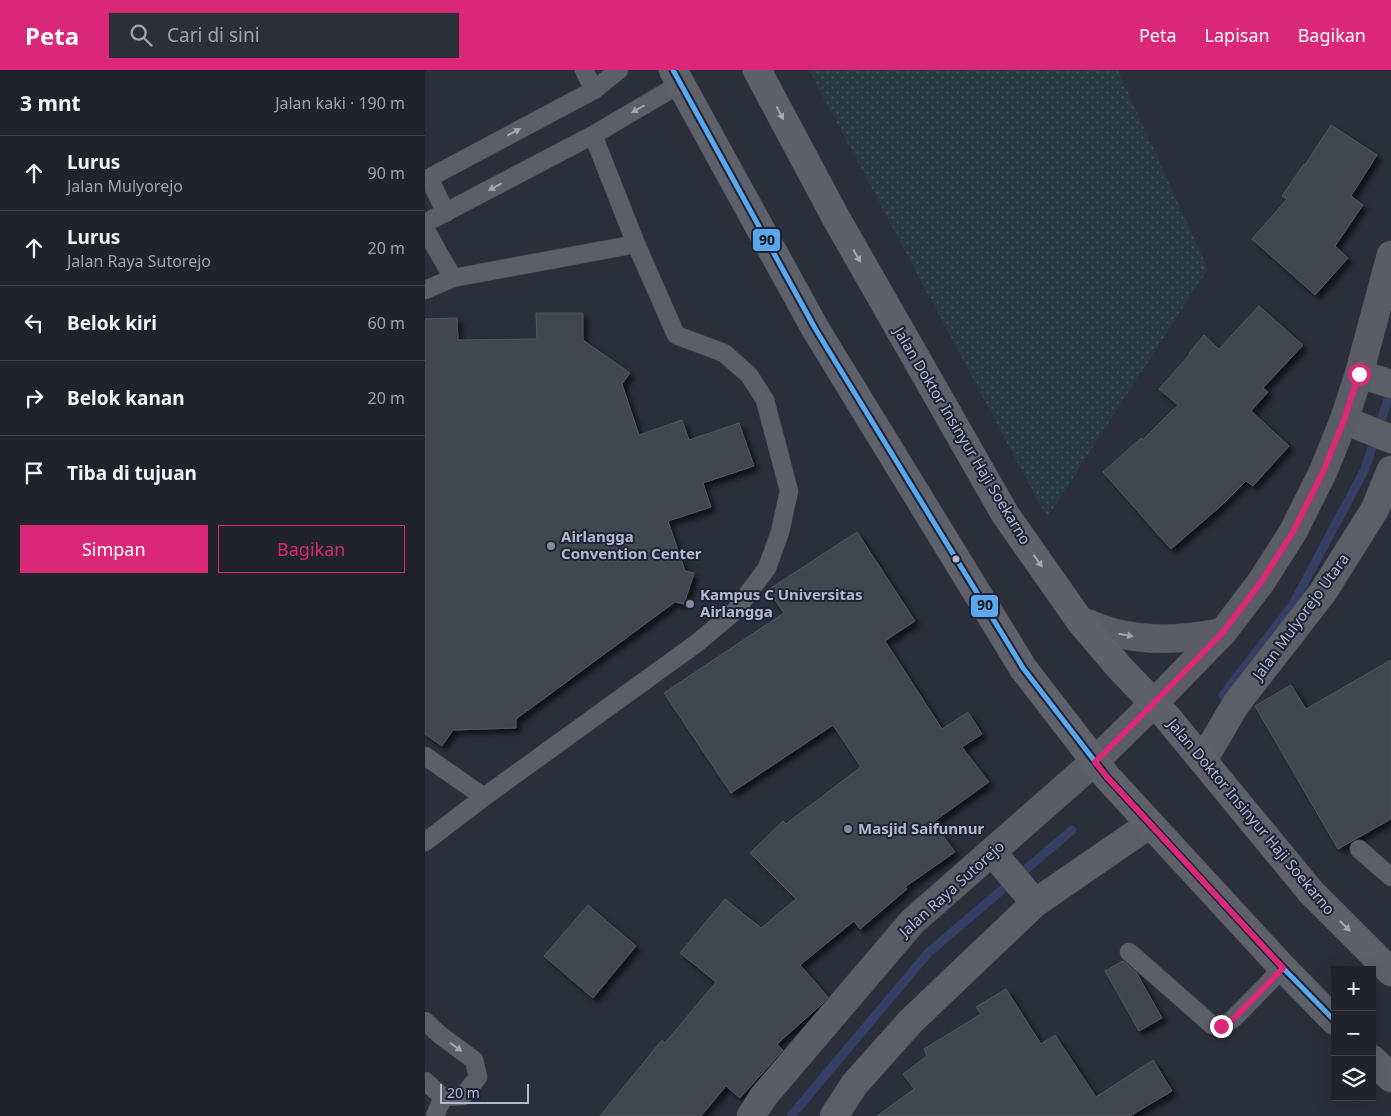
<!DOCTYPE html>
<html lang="id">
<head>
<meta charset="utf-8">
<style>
  :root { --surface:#20232c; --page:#2d2f38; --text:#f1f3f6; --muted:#a2a4a9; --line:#3d4048; --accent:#db2777 }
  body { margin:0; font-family:"Noto Sans",sans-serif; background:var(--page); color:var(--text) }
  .controls { position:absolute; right:15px; bottom:15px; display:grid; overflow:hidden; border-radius:0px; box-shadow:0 5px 20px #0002 }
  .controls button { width:45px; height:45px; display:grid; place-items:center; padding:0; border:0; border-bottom:1px solid var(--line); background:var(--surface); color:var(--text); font:25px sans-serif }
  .scale { position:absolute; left:15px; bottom:12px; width:89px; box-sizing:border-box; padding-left:5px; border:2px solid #b5bacb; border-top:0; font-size:14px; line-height:18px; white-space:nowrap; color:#b5bacb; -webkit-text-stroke:4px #1d2336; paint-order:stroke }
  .stop { position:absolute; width:15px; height:15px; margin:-11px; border:4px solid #db2777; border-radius:50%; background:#fff }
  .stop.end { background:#db2777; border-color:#fff; box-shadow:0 1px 5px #0008 }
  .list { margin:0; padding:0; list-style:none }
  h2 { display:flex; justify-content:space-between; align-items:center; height:65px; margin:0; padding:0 20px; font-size:21px }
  h2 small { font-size:16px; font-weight:400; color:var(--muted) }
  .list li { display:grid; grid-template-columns:32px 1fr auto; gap:15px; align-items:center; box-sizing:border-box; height:75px; padding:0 20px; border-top:1px solid var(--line) }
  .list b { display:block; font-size:19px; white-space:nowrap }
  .list p { margin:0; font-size:16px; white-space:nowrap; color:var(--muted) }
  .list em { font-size:16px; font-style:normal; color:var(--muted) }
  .actions { display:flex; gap:10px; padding:15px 20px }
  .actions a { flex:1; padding:11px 0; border:1px solid var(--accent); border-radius:0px; text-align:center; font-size:18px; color:var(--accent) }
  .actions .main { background:var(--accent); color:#fff }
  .icon { flex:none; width:28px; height:28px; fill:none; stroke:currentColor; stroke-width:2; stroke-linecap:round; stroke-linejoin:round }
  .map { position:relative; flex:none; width:966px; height:1046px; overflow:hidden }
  header { display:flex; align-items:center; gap:30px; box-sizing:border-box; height:70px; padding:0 25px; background:var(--accent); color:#fff }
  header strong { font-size:24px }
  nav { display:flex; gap:28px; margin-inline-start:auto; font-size:18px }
  .search { width:350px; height:45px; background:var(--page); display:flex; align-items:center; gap:12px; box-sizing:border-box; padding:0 18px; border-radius:0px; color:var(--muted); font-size:19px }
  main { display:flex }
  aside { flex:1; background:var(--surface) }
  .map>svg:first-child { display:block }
</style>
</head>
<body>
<header>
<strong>Peta</strong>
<div class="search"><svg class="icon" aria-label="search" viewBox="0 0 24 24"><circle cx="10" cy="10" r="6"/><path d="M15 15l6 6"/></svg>Cari di sini</div>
<nav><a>Peta</a><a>Lapisan</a><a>Bagikan</a></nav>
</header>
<main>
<aside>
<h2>3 mnt<small>Jalan kaki · 190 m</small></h2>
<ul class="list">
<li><svg class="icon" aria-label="ahead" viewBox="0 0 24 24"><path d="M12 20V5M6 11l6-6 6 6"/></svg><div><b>Lurus</b><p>Jalan Mulyorejo</p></div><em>90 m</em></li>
<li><svg class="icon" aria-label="ahead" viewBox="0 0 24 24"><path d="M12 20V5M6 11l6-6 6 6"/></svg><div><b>Lurus</b><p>Jalan Raya Sutorejo</p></div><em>20 m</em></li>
<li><svg class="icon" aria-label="left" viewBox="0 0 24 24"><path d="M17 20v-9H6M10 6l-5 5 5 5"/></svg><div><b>Belok kiri</b></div><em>60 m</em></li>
<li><svg class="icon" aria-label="right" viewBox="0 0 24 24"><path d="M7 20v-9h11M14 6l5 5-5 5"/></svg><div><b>Belok kanan</b></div><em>20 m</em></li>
<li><svg class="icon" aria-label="arrive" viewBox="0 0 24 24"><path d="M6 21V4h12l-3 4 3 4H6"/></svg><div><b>Tiba di tujuan</b></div></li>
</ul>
<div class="actions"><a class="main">Simpan</a><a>Bagikan</a></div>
</aside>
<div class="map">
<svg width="966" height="1046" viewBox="0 0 966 1046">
  <defs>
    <pattern id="park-dots" width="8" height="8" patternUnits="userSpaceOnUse" patternTransform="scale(1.25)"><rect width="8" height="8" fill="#273941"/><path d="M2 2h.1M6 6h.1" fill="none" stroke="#44545b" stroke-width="1.8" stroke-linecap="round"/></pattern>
    <filter id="shadow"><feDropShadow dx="4.5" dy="4.5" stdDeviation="2.5" flood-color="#0009"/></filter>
  </defs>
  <rect width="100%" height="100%" fill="#2a2f3b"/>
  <path fill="url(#park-dots)" d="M384,0H693L783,199L622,448Z"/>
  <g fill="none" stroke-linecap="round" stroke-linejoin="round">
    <g stroke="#343f63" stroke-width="9">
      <path d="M798,625L867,536L940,399L966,320"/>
      <path d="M366,1046L503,883L647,760"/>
    </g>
  </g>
  <g fill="#424650" stroke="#525762" filter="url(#shadow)">
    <path d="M906,55L952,85L926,126L938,135L910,176L923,188L890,225L827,169L862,129L857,126L879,94L880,95Z"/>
    <path d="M834,236L878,275L838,318L843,322L826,341L864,376L828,416L821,411L797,435L746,479L678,402L716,368L718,370L753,335L734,319L765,284L764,283L779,265L794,279Z"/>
    <path d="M111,243H158V270L205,303L197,314L214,365L257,350L264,370L314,353L329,396L278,413L286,437L243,451L260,501L269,503L259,534L250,532L91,649V658L28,660L17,676L0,664V249L32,248L33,270L112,269Z"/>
    <path d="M432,462L490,551L460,571L517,659L543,642L557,664L537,677L564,712L508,752L530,782L480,817L482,819L435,859L429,851L375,895L403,927L397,934L352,974L358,980L315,1028L301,1016L276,1046H175L237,970L240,973L291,912L255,883L300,829L336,858L371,829L325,783L358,751L361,754L436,697L408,655L306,723L239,623L359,543L343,520Z"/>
    <path d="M966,590V749L913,779L830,636L866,615L881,639Z"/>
    <path d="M163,835L211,876L168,928L119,886Z"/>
    <path d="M698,891L711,902L737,948L714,961L680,901Z"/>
    <path d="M581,919L616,974L630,965L671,1027L728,990L747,1021L705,1046H452L489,1019L478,1004L502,986L499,979L556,944L551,937Z"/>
  </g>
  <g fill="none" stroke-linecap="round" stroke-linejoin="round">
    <defs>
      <g id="lane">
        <path d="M159,0L169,20"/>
        <path d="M4,108L21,143"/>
        <path d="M0,110L169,20L194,0"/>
        <path d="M0,153L168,65L255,14"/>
        <path d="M0,159L28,208"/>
        <path d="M0,220L28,208L211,174"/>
        <path d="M0,686L59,727"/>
        <path d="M0,772L59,727L272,573L310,541L342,498L355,462L364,421L340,330L324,305L299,283L251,265L211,174L168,65"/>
        <path d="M934,779L966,807"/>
        <path d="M704,882L787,955C797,956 802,954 809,948L858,898"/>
        <path d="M0,951L15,965L49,990L53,1007L38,1026L18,1027L0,1011"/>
        <path d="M10,1046L18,1027"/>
      </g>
      <g id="street">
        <path d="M934,304L966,314"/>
        <path d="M919,350L966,369"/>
        <path d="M778,690L811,634L898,522L950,439L966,400"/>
        <path d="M567,782L610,833"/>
        <path d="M409,1046L429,1015L485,952L610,833L725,754"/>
      </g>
      <g id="secondary">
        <path d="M655,551C668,555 681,561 695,564C729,572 764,569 798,562"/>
        <path d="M326,1046L338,1027L487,852L670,691L729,633L798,562L836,512L868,462L898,402L919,350L934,304L966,185"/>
      </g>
      <g id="primary">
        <path d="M248,0L391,260L598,598L682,707L858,898L910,951"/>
        <path d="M332,0L411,148L580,444L655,551L694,597L741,646L886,822L966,902"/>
        <path d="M947,989L966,1008"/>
      </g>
    </defs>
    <use href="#lane" stroke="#474a53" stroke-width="19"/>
    <use href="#street" stroke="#474a53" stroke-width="29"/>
    <use href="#secondary" stroke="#474a53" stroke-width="29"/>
    <use href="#primary" stroke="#484c57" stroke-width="29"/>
    <use href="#lane" stroke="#5c5e68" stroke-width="18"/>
    <use href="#street" stroke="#5c5e68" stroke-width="28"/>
    <use href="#secondary" stroke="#5a5c66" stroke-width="28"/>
    <use href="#primary" stroke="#5e606a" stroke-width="28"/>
    <defs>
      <path id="bus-1" d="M248,0L391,260L598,598L682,707L858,898L910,951"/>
    </defs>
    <use href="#bus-1" stroke="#1d2336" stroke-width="9"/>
    <use href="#bus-1" stroke="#5aa8eb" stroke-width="5"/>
  </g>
  <defs><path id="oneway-solid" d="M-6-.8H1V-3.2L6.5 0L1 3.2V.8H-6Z" transform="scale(1.25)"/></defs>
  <g fill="#a3a8b7">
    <use href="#oneway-solid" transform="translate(213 39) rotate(150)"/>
    <use href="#oneway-solid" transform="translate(89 62) rotate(-28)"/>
    <use href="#oneway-solid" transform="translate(70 117) rotate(152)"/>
    <use href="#oneway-solid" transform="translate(31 977) rotate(36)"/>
  </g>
  <g fill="#a4a8b8">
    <use href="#oneway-solid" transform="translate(355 43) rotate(62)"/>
    <use href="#oneway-solid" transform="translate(432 186) rotate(60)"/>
    <use href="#oneway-solid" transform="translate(613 491) rotate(55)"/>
    <use href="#oneway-solid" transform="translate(920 856) rotate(45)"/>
  </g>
  <use fill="#9ea2b2" href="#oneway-solid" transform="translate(701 565) rotate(10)"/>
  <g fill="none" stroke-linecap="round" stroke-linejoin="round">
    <path stroke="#db2777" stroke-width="6" d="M796,956L804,952L809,948L858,898L682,707L670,692L729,633L798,562L836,512L868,462L898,402L919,350L934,304"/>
  </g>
  <g fill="#848999" stroke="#1d2336" stroke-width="2">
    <circle cx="126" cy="476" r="5"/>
    <circle cx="265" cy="534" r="5"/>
    <circle cx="423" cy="759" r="5"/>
  </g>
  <circle fill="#b5bacb" stroke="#1d2336" stroke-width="2" cx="531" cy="489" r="4.5"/>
  <g text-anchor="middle" stroke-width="4" stroke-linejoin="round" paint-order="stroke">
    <g font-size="15" fill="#b5bacb" stroke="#1d2336">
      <text transform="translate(537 366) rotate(59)" y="5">Jalan Doktor Insinyur Haji Soekarno</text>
      <text transform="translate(876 547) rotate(-54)" y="5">Jalan Mulyorejo Utara</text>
      <text transform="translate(826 747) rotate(50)" y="5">Jalan Doktor Insinyur Haji Soekarno</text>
      <text transform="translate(527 819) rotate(-42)" y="5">Jalan Raya Sutorejo</text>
    </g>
    <g font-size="15" font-weight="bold" fill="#b5bacb" stroke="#1d2336" text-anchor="start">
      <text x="136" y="472">Airlangga<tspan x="136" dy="17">Convention Center</tspan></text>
      <text x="275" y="530">Kampus C Universitas<tspan x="275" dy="17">Airlangga</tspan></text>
      <text x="433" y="764">Masjid Saifunnur</text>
    </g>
  </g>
  <g stroke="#1d2336" stroke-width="2">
    <rect x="327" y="158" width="29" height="24" rx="5" fill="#5aa8eb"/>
    <rect x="545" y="524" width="29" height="24" rx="5" fill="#5aa8eb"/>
  </g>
  <g font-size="14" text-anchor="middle" font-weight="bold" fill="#111">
    <text x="342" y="175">90</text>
    <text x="560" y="540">90</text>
  </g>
</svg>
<div class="controls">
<button>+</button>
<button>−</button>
<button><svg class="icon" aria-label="layers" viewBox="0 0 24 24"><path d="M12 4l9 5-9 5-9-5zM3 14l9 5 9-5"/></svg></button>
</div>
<div class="scale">20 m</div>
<div class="stop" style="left:934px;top:304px"></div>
<div class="stop end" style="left:796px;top:956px"></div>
</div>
</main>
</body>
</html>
